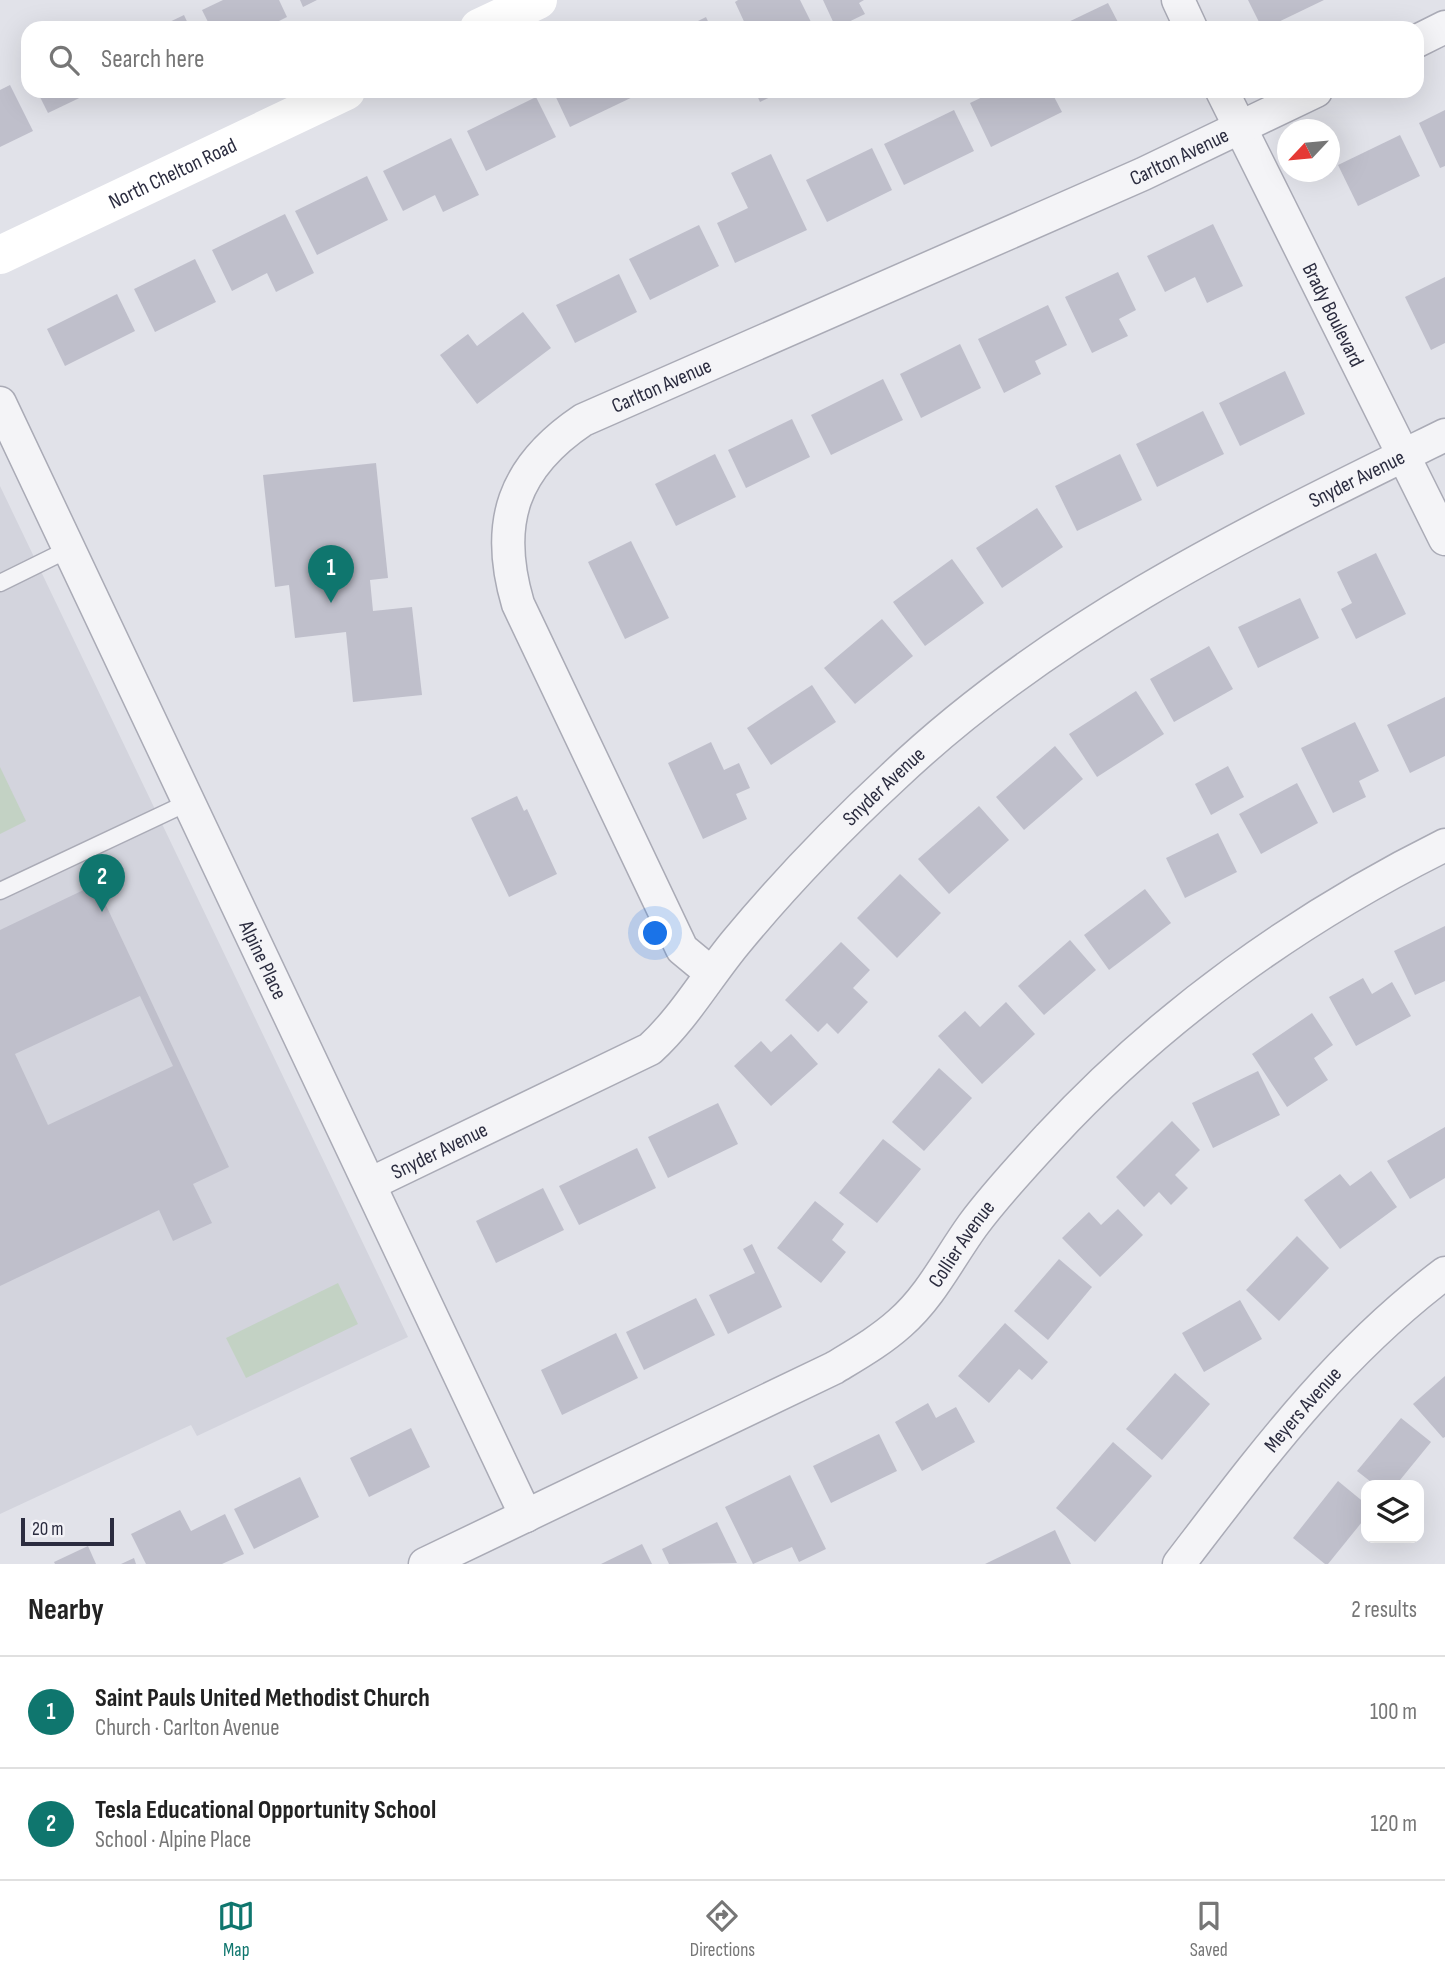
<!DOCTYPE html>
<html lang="en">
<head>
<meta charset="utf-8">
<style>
  :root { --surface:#fff; --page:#f2f2f2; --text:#222; --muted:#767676; --line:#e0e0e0; --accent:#0f766e }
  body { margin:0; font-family:"Sofia Sans Condensed",sans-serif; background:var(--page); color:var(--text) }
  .controls { position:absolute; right:21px; bottom:21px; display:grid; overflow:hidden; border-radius:14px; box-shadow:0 7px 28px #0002 }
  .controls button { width:63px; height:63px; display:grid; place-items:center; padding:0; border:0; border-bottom:2px solid var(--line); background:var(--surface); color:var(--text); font:35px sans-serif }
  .compass { position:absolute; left:1277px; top:119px; width:63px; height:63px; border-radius:50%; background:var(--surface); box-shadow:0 7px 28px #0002; rotate:244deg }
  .scale { position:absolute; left:21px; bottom:18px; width:93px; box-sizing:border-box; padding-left:7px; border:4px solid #2b2c3f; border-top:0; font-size:19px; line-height:24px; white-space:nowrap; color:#2b2c3f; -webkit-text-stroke:5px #f1f1f6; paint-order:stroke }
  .you { position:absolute; left:656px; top:934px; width:24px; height:24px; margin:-18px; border:5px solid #fff; border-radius:50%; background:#1a73e8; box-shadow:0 0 0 10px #1a73e833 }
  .badge { display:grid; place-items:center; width:46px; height:46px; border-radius:50%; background:var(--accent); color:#fff; font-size:23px; font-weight:700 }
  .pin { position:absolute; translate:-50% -58px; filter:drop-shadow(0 2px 4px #0008) }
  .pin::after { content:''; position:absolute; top:37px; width:24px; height:21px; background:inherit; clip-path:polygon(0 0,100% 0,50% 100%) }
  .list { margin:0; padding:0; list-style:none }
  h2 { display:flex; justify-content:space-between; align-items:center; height:91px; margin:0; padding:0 28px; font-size:30px }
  h2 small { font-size:23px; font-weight:400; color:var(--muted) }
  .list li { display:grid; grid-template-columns:46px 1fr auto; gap:21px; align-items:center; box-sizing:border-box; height:112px; padding:0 28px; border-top:2px solid var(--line) }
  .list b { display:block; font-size:26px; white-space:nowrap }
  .list p { margin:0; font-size:23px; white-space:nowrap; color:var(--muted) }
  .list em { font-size:23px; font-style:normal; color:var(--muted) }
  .icon { flex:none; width:38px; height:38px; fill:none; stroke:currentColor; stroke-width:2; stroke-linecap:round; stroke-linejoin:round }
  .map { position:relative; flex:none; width:1445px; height:1564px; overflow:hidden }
  .search { position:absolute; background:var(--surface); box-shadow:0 7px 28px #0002; left:21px; right:21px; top:21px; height:77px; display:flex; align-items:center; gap:18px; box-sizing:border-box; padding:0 24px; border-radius:21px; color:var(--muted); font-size:26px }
  .sheet { height:315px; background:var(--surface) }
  nav { display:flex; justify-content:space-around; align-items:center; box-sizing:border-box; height:98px; border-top:2px solid var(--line); background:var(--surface); font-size:19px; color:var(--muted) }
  nav a { display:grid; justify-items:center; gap:4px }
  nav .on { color:var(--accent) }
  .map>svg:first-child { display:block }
</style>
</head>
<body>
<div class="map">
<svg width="1445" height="1564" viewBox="0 0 1445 1564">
  <rect width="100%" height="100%" fill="#e1e2e9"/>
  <path fill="#d3d4dd" d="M0,486L408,1337L197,1436L191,1425L0,1514Z"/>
  <g fill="#c3d2c4">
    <path d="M0,767L26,821L0,834Z"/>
    <path d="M338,1283L358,1324L246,1378L226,1338Z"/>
  </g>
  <g fill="#bfbfcb" fill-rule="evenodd">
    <path d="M223,0H279L287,17L265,28H211L202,10Z"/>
    <path d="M300,0H317L303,7Z"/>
    <path d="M738,0H800L811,22L799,28H747L735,2Z"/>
    <path d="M823,0H864L859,3L865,14L836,28Z"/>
    <path d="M1248,0H1324L1266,28H1262Z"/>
    <path d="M1108,3L1121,28H1063L1062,25Z"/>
    <path d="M184,15L190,28H157Z"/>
    <path d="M706,17L711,28H684Z"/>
    <path d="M10,85L33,131L0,147V90Z"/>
    <path d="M37,91H94L48,113Z"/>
    <path d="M553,91H637L639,94L570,127Z"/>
    <path d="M755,91H783L760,102Z"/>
    <path d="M995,91H1051L1062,112L991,147L970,103Z"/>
    <path d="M1094,91H1110L1097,97Z"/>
    <path d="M536,97L556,137L486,171L467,131Z"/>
    <path d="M954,110L974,151L904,185L884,144Z"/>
    <path d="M1445,110V166L1440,168L1419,123Z"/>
    <path d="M1400,135L1420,176L1358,206L1338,165Z"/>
    <path d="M451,138L479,195L443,212L435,195L403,211L383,171Z"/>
    <path d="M872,148L892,190L827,222L806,180Z"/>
    <path d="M771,154L807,230L735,263L717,223L748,208L731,173Z"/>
    <path d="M367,176L388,220L317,255L295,211Z"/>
    <path d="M285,214L314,273L276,292L267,273L232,291L212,250Z"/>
    <path d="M1213,224L1243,286L1207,303L1195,277L1165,292L1147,256Z"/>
    <path d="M699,225L719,266L650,300L629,259Z"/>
    <path d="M195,259L216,302L155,332L134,289Z"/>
    <path d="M1118,272L1136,310L1119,319L1128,336L1092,353L1065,297Z"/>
    <path d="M619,274L637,312L575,343L556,305Z"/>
    <path d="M1445,277V343L1431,350L1405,297Z"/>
    <path d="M117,294L135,331L65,366L47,329Z"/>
    <path d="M1048,305L1067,345L1035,361L1041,374L1004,393L978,339Z"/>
    <path d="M523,312L551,348L477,404L440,355L468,334L477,346Z"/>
    <path d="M960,344L981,388L921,418L900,374Z"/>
    <path d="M1285,371L1305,414L1240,446L1219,403Z"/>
    <path d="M883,379L903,420L831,455L811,415Z"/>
    <path d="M1203,411L1224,454L1157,487L1136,444Z"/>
    <path d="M792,419L810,457L746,488L728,450Z"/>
    <path d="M715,454L736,497L676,526L655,484Z"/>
    <path d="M1120,454L1142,500L1077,531L1055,486Z"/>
    <path d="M376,463L388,578L370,580L373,611L412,607L422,695L353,702L346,632L295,638L289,585L275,587L263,475Z"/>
    <path d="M1037,508L1063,547L1002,588L976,548Z"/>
    <path d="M631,541L669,618L625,639L588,562Z"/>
    <path d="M1376,553L1406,614L1356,639L1341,609L1352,603L1337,572Z"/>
    <path d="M952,559L984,603L925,646L893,602Z"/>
    <path d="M1300,598L1319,638L1258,668L1238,627Z"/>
    <path d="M882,619L913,656L855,704L824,668Z"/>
    <path d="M1209,646L1233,689L1174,722L1150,679Z"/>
    <path d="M812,685L836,722L771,765L747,728Z"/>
    <path d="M1136,691L1164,734L1097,777L1069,734Z"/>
    <path d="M1445,697V756L1410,773L1387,725Z"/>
    <path d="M1355,722L1379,771L1359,781L1366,797L1333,813L1301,748Z"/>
    <path d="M711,742L724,770L739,763L750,788L736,794L747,819L703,839L668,763Z"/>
    <path d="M1055,746L1083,779L1024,830L996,797Z"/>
    <path d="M1228,766L1244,797L1211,815L1195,784Z"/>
    <path d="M1297,783L1318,823L1261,854L1239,814Z"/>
    <path d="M517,796L524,811L527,809L557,874L509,897L471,818Z"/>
    <path d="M979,806L1009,840L949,894L918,859Z"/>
    <path d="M1218,833L1237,872L1185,898L1166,858Z"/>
    <path d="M900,874L941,913L897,958L857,918Z"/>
    <path d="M96,884L229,1167L193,1184L212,1223L173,1241L159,1210L0,1286V930ZM140,996L173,1066L48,1125L15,1054Z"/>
    <path d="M1145,889L1171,923L1109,970L1084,935Z"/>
    <path d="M1445,926V981L1415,995L1394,951Z"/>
    <path d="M1070,940L1096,970L1044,1015L1018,986Z"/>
    <path d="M841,942L870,970L853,988L868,1002L838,1034L827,1023L818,1032L785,1000Z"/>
    <path d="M1363,978L1372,994L1392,982L1411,1016L1356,1046L1329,997Z"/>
    <path d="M1006,1002L1035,1034L982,1084L938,1036L965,1011L980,1027Z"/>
    <path d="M1312,1013L1333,1045L1314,1058L1328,1080L1287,1107L1252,1054Z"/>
    <path d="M791,1034L818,1064L771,1106L734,1066L761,1041L771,1052Z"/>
    <path d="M939,1068L972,1098L924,1151L892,1122Z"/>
    <path d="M1258,1071L1280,1115L1213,1148L1192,1103Z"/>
    <path d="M718,1103L738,1144L668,1178L648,1137Z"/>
    <path d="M1172,1121L1200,1150L1175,1175L1188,1188L1171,1205L1159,1192L1144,1207L1116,1177Z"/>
    <path d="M1445,1127V1178L1410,1199L1387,1161Z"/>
    <path d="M883,1139L921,1169L877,1223L839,1193Z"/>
    <path d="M637,1148L656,1188L579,1225L559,1186Z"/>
    <path d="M1371,1171L1397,1207L1340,1249L1304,1200L1340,1174L1350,1186Z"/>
    <path d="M543,1188L564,1230L496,1263L476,1221Z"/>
    <path d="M815,1201L844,1224L832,1240L846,1252L821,1283L777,1248Z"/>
    <path d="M1118,1209L1143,1235L1100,1277L1062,1238L1089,1212L1101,1225Z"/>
    <path d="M1297,1236L1329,1268L1279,1321L1246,1290Z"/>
    <path d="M752,1244L782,1307L728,1334L709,1295L755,1273L743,1249Z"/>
    <path d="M1059,1259L1092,1287L1048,1340L1014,1311Z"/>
    <path d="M696,1298L715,1335L644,1370L626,1332Z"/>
    <path d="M1240,1300L1262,1339L1204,1372L1182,1333Z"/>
    <path d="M1005,1323L1048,1362L1032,1380L1019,1369L989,1403L958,1376Z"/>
    <path d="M616,1333L638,1378L562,1415L541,1370Z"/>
    <path d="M1175,1373L1210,1404L1162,1460L1126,1429Z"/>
    <path d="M1445,1376V1437L1443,1438L1413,1404Z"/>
    <path d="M928,1403L936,1418L956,1407L975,1442L922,1471L895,1422Z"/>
    <path d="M1401,1418L1431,1442L1396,1485H1375L1357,1471Z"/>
    <path d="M411,1428L430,1467L369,1497L350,1458Z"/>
    <path d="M879,1434L897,1471L831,1503L813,1466Z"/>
    <path d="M1113,1442L1152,1476L1095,1542L1056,1508Z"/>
    <path d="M790,1475L826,1549L799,1562L792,1547L753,1564L725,1507Z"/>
    <path d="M300,1477L319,1517L254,1549L234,1509Z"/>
    <path d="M1338,1481L1366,1504V1517L1328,1564H1325L1293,1538Z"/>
    <path d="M180,1510L191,1531L225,1514L244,1554L222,1564H146L131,1534Z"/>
    <path d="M717,1522L737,1563L669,1564L662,1549Z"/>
    <path d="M1055,1530L1071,1564H985Z"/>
    <path d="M642,1544L652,1564H601Z"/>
    <path d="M88,1546L96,1564H55L54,1562Z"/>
    <path d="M134,1558L136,1564H121Z"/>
  </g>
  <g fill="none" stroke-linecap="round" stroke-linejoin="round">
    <defs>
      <g id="lane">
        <path d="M0,583L69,549"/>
        <path d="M0,891L189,802"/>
      </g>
      <g id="street">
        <path d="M1178,0L1191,28"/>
        <path d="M1417,41L1445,27"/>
        <path id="s1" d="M1222,91L1445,539"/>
        <path id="s2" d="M0,403L526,1516"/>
        <path id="s3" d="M711,973L682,949L518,604C494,523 513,467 583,420L1143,174L1316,91"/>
        <path id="s4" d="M370,1184L650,1049C684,1018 707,977 736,942C784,884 838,828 893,777C1054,624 1248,532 1445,435"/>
        <path id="s5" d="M425,1564L834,1368C857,1354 880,1341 900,1323C931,1296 949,1258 973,1225C996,1194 1023,1165 1049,1137C1161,1016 1298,918 1445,845"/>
        <path id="s6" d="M1179,1564C1262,1456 1335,1356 1445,1273"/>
      </g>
    </defs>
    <use href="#lane" stroke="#aaabb6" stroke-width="19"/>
    <use href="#street" stroke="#aaabb6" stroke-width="35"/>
    <use href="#lane" stroke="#f4f4f7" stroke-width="16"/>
    <use href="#street" stroke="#f4f4f7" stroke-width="32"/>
    <g stroke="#fff" stroke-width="38">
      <path d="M479,28L538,0"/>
      <path id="s7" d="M0,255L346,91"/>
    </g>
  </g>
  <g text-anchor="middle" stroke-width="6" stroke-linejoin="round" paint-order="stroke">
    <g font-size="21" fill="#2b2c3f" stroke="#f1f1f6">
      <text dy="7" stroke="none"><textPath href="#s3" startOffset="1284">Carlton Avenue</textPath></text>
      <text dy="7" stroke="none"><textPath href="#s7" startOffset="191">North Chelton Road</textPath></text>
      <text dy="7" stroke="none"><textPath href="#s1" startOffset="250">Brady Boulevard</textPath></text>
      <text dy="7" stroke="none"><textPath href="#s3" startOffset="718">Carlton Avenue</textPath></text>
      <text dy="7" stroke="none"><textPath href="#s4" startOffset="1230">Snyder Avenue</textPath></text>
      <text dy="7" stroke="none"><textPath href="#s4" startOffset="663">Snyder Avenue</textPath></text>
      <text dy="7" stroke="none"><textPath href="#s2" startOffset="616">Alpine Place</textPath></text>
      <text dy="7" stroke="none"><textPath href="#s4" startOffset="77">Snyder Avenue</textPath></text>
      <text dy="7" stroke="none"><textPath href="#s5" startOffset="634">Collier Avenue</textPath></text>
      <text dy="7" stroke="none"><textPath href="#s6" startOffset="198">Meyers Avenue</textPath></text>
    </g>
  </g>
</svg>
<div class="controls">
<button><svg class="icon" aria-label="layers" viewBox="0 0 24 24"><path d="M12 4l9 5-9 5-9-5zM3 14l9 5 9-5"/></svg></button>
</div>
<svg class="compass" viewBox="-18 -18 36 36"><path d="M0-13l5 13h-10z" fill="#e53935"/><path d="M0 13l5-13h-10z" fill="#767676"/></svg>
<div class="scale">20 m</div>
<div class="you"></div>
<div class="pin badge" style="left:331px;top:603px">1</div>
<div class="pin badge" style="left:102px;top:912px">2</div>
<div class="search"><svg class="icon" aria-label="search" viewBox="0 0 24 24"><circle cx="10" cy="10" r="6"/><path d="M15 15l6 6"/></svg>Search here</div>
</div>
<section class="sheet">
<h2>Nearby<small>2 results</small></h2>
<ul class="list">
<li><span class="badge">1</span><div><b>Saint Pauls United Methodist Church</b><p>Church · Carlton Avenue</p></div><em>100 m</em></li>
<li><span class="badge">2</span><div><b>Tesla Educational Opportunity School</b><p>School · Alpine Place</p></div><em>120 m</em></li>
</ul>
</section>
<nav>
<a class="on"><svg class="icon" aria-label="map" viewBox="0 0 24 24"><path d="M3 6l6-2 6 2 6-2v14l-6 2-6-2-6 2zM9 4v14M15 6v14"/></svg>Map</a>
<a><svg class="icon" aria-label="directions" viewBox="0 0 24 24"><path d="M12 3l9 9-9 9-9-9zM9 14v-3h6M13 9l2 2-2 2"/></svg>Directions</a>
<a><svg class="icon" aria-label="saved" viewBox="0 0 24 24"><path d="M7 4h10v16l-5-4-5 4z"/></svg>Saved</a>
</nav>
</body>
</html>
